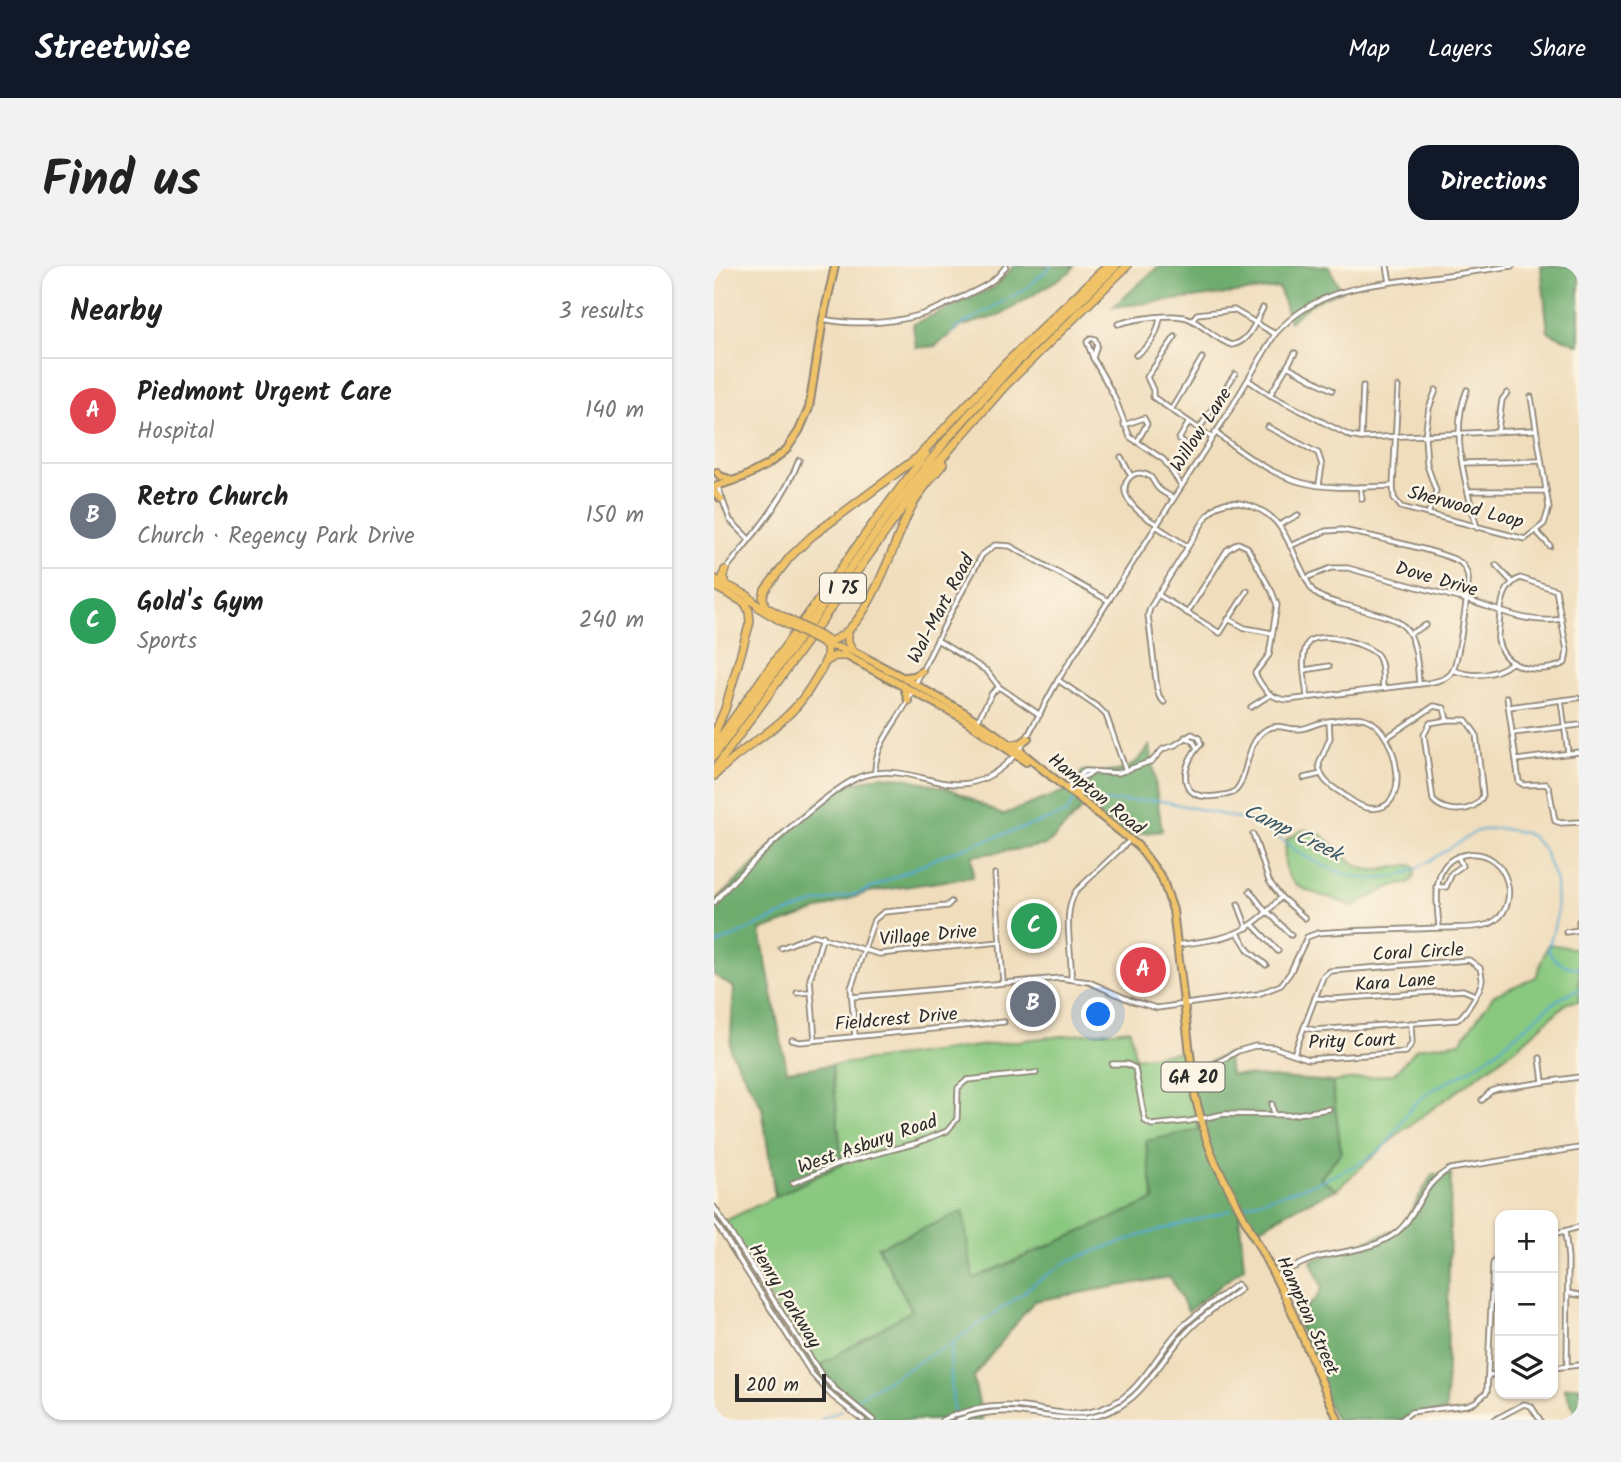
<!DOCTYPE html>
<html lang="en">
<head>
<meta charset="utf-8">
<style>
  :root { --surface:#fff; --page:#f2f2f2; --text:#222; --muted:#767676; --line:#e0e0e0; --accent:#111827 }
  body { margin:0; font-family:Kalam,sans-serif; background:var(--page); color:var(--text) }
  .controls { position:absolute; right:21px; bottom:21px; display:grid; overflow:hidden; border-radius:14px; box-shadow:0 2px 5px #0004 }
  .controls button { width:63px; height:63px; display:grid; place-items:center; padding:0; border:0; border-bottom:2px solid var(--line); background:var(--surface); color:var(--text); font:35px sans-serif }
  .scale { position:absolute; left:21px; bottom:18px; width:91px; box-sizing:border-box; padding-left:7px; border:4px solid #2b2b2b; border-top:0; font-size:19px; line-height:24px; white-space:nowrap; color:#2b2b2b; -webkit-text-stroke:5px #fcf5e5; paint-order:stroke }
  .you { position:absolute; left:385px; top:749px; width:24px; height:24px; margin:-18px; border:5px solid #fff; border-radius:50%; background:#1a73e8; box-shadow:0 0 0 10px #1a73e833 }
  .badge { display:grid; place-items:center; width:46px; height:46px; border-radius:50%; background:var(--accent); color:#fff; font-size:23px; font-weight:700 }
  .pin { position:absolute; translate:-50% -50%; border:4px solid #fff; box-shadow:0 2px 7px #0006 }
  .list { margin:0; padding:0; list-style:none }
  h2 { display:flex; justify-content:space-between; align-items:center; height:91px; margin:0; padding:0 28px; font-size:30px }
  h2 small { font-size:23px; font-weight:400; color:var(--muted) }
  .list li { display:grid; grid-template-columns:46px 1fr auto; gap:21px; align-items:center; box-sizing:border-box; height:105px; padding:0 28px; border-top:2px solid var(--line) }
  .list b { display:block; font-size:26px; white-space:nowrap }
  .list p { margin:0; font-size:23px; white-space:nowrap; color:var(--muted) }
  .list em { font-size:23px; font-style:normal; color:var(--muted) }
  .icon { flex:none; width:38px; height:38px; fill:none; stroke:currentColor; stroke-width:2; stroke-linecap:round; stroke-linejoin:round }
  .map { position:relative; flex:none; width:865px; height:1154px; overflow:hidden; border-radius:21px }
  header { display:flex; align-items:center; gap:42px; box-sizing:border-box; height:98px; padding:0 35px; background:var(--accent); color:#fff }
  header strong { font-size:33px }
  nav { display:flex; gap:38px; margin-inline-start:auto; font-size:24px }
  .intro { display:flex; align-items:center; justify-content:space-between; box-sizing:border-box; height:168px; padding:0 42px }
  h1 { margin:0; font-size:49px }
  .button { padding:18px 32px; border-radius:21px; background:var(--accent); color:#fff; font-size:24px; font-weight:700 }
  main { display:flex; gap:42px; padding:0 42px }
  aside { flex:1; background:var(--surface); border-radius:21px; box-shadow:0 2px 5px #0004 }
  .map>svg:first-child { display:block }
</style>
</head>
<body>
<header>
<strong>Streetwise</strong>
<nav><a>Map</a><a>Layers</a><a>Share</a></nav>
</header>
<div class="intro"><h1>Find us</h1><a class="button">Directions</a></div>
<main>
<aside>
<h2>Nearby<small>3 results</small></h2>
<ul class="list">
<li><span class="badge" style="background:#e0444e">A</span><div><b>Piedmont Urgent Care</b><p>Hospital</p></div><em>140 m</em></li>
<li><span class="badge" style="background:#6b7280">B</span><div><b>Retro Church</b><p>Church · Regency Park Drive</p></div><em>150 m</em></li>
<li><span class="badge" style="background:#2e9e5b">C</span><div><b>Gold's Gym</b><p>Sports</p></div><em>240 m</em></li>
</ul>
</aside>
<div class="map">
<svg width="865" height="1154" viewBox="0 0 865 1154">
  <rect width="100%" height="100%" fill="#fcf5e5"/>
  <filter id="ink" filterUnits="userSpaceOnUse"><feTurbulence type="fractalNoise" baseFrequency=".0143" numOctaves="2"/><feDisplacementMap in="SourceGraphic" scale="14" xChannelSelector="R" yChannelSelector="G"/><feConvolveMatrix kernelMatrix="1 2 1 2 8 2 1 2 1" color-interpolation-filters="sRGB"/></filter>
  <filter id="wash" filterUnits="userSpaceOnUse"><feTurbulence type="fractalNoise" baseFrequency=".00686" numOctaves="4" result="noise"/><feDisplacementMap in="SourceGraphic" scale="28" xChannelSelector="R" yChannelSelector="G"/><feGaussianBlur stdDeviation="1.57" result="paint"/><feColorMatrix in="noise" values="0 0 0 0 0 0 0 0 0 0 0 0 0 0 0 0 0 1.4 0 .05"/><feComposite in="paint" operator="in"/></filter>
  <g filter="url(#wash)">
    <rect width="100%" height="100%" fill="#f0ddbc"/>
    <g fill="#89c87f" stroke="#5a7a55" stroke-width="2">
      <path d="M589,564C613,562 628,594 648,602C664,608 681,599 697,599L701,602L700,612L693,618L678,620L639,640C630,638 622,633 613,631C580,623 564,612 573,573Z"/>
      <path d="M834,678L865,683V735L853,737L806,779L684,868L623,923L606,913L627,886L618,816L680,808L703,782L746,776L780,729L822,711Z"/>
      <path d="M416,763L421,792L472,785L485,865L432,875L440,934L258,1013L164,981L198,1044L100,1103L9,956L128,898L118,799L319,773Z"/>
    </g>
    <g fill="#6eac6e" stroke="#4c6c4c" stroke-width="2">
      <path d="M300,0H360L357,5L287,49L248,60L221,80L202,82L199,58L281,21Z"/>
      <path d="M445,0H614L628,25C606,31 593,39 576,56L565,22L399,41Z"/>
      <path d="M827,0H865V79L834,66Z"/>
      <path d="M436,479L448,565L410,569L371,540L333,579L258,590L259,611L154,626L46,665L73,805L118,799L128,898L61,931L48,841L16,784L20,722L0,709V639L5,632L108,534L133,519L166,510L191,512L239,524L288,549L351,525L369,505C401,507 417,509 436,479Z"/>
      <path d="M513,788L516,808L618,816L627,886L606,912L623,923L577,944L540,966L525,946L530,1001L474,1045L456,1011L320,1035L259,1111L269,1154H155L100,1103L198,1044L164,981L249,946L259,1013L440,934L432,875L485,864L475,800L493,797Z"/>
      <path d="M737,908L732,1146C718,1147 700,1145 690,1154H622L608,1126L581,1049L601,1034L608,1021L597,995L687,962L718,909Z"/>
      <path d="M865,1120V1154L850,1122Z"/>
    </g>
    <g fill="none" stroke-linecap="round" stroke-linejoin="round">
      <g stroke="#57abd3" stroke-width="2">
        <path d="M239,66L244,61L313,22L337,0"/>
        <path d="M369,528L383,536L444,534L531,554L552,563L590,590L610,600L637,610L657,613L682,611L704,602L763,565L783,562L808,566L817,570L829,582L842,615L843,649L834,684C840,696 852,701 865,702"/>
        <path d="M0,679L65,650L98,638L146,627L232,588L353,547L359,535"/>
        <path d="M532,939C575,926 629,911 665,885C680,874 687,852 700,839C717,821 743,813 763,799C789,782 810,762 833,742C843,734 853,727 865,723"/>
        <path d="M239,1077L236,1090L239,1146"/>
        <path d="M140,1134L239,1076L307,1029L319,1018L356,994L428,969L517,944"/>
        <path d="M107,1154L127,1144"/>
      </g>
    </g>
  </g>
  <g filter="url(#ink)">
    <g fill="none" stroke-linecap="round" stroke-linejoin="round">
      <defs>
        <g id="minor">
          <path d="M673,0L676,16"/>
          <path d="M109,53C138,59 173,58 202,50C218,46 233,38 248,31C265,23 281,17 292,0"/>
          <path d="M478,54L483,48L520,44L561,68"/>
          <path d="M404,58C421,53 460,46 476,53C490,60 502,74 518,79C535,76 541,57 549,42"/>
          <path d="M461,71L433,111L439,124V131L497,171"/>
          <path d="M377,72L381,73L383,79L379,92L373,76Z"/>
          <path d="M422,89C437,80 443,69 446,52"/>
          <path d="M379,92L400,130L416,171L450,194L467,219"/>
          <path d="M573,100L618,124"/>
          <path d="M534,114L556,129L636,170L647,172L821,164"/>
          <path d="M684,121L679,220L680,232L687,241L811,273L830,258L835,242L817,131"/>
          <path d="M753,124C735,166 752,219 763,262"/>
          <path d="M556,129L581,87"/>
          <path d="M457,144L488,92"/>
          <path d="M475,156L465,173L477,181"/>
          <path d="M410,159L430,152L433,158L423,176"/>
          <path d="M554,161L604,187L608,199L605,218"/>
          <path d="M485,163L521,108"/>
          <path d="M784,164L788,134L793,127"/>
          <path d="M501,166C526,186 555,207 586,216C615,224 649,221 679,220"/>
          <path d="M647,172L649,120"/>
          <path d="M407,191L417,210"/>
          <path d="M748,197L827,195"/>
          <path d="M4,221L16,254L35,273"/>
          <path d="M646,221L648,233"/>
          <path d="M754,225H832"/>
          <path d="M714,248L722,225L713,199L711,170L715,142L722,124"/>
          <path d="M443,258C430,251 400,230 415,212C419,208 425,206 430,208C440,210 439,218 445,223C449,227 455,229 459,232"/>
          <path d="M565,259L584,249"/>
          <path d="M442,260L473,280"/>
          <path d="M823,266L836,280"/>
          <path d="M782,299L798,316"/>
          <path d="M12,303C40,268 69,236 85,194"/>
          <path d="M592,312L617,302H634C672,313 710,323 749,333C782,342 812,359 848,353"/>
          <path d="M806,312L842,324L853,385L851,397C827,409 790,405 784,374C783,370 785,363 785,358C787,340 788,320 806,312Z"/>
          <path d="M443,328L506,367L533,325"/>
          <path d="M473,347L513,284L524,277L533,281L558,326L563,339L555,389L541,407C548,422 556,433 574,434L714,417C722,415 733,414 738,406C744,397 755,324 754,311C753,306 751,301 747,297C735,287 648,268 628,264L612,265L576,280"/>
          <path d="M514,353L531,362L558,367"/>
          <path d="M697,367L712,359"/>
          <path d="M223,374L273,405L285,421L326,449"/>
          <path d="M591,404L615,400"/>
          <path d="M739,404C760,412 781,410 799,396"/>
          <path d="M344,414L385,442L392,449L412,505"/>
          <path d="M201,419L236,348L268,289L281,279L296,280L395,335"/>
          <path d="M593,431C592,416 585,391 594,377C603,363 656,378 664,390C670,399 668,412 669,422"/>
          <path d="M793,431L805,516L810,519L832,518L835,522L841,555L847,557L865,556"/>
          <path d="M847,434L854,487"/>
          <path d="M450,436L445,430L443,422L434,349L436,342L493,250C502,239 511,234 525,237C566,244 571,270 588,304C592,312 595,321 601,327C609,334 621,336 631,339C690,356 701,350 705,418"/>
          <path d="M537,441L556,429"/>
          <path d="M795,441L864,432"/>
          <path d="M264,454L278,427L285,421"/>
          <path d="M733,454H752L762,468L769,529C762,548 730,548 719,534L710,469L716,457Z"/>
          <path d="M799,467L865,459"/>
          <path d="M471,471L479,475L483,482"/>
          <path d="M672,472L720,440L730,442L733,454"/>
          <path d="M306,484L344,414L513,149L561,68C601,24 646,20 702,13C734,9 766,5 798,0"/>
          <path d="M802,494L865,486"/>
          <path d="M161,507C160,476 186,455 198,426"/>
          <path d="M590,512L607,508"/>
          <path d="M352,523L361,512L371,505L404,507L438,495L449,483L461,479L478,468L485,472L487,478C466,499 462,536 503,530C507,529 514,529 518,527C535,519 529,476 553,463C565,457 573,464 585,463C594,463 603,456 615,455L616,472L605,498C606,515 617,520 630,529C637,534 645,541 654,542C700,550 685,465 652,453C642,449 626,454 615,455"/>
          <path d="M356,524L365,513L378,507"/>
          <path d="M539,568L555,615L567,631L591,652"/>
          <path d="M281,608L289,716"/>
          <path d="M722,621H732L738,607L748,600L744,590"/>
          <path d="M536,625L553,647"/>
          <path d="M0,637C21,609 120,517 151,509C209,494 245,550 302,488"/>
          <path d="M524,638L533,662"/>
          <path d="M554,646L577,669"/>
          <path d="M539,659L564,685"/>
          <path d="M865,664V655"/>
          <path d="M852,666L865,664"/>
          <path d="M524,667L535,685L552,699"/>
          <path d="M463,679C513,672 533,671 567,631"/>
          <path d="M67,682L99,669L165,688L286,676"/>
          <path d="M357,713C359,685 347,649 362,625L415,575"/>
          <path d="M83,727L96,726"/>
          <path d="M138,731L346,712L375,716L418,735L443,742L544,728L567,719L576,707L593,671L604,667C644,663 686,664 727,662C741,661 761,663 775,658C810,643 795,584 755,588C715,592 723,634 725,662"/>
          <path d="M601,732L619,733L749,724L761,729"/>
          <path d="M141,770L137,722L160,654L170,646L233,640L237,636"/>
          <path d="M78,774L86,776L290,756"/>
          <path d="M101,774L96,713L109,670"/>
          <path d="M580,788L609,711L616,705L755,694L766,702C767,706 768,710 768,714C767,724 751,749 743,754L600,764L590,761"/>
          <path d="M826,792L829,816"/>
          <path d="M398,798H413L421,802L431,855L438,859L476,855L510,848L576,849L615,843"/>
          <path d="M478,804L496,801L524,785L541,780L559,781L594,793L692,786L698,777L697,757"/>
          <path d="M768,834L777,825L783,823L865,811"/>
          <path d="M558,838L560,849"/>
          <path d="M79,917L124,898L203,877L233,865L243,853L244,822L253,814L322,807"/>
          <path d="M0,941L107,1108L121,1123L159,1154"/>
          <path d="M0,954L98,1108L118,1130L149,1154"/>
          <path d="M851,965L854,993L853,1100"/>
          <path d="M839,968L865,961"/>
          <path d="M562,1010C575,1004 588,996 602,992C626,985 653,985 676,971C704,955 703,920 736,903L865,882"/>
          <path d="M854,1027L865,1029"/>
          <path d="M839,1102L865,1099"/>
          <path d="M775,1109L786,1108"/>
          <path d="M228,1154C257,1141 287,1137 317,1142C337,1145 356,1150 376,1146C427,1135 436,1094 468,1061C485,1045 505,1032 523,1018L527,1023C508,1037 488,1049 472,1067C439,1102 427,1143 373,1152C350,1154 330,1149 308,1147C286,1144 265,1147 244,1154"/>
          <path d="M687,1154L697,1146L753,1139L761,1136L773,1126L779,998L786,984"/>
          <path d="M780,1154L810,1138L817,1140L826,1154"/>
        </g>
        <g id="major">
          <path d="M3,206L6,210L15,213"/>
          <path d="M0,221L30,211L53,199L72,184L85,165L95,142L109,53L121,0"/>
          <path d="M0,226L7,233"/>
          <path d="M112,379L139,385L188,411L250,446L306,485L424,580L448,612L459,644L481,830L492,872L501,896L572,1032L624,1154"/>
          <path d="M129,388L245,450L312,496"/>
          <path d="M191,411L200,410L208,405"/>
          <path d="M190,421L194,435"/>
          <path d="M297,479L307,477L314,472"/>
          <path d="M363,515V529"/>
        </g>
        <g id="highway">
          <path d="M11,304L9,310L11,318"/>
          <path d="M0,313L34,330L47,343L67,355"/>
          <path d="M0,320L33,338"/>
          <path d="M51,341L49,331L51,324L76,291L98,270L204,191L293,96L393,0"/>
          <path d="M52,341L70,351"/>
          <path d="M134,365V376L139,385"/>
          <path d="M115,375C153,368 179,278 195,246C203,228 217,213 229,198"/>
          <path d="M111,396L121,390H131"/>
          <path d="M0,469L11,443L36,356L35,345L31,337"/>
          <path d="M0,480L158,259L212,188"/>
          <path d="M0,490L182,239L234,172L291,108L402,0"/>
          <path d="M0,504L209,214L291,120L413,0"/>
          <path d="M0,510C22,486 52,471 75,448C87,437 96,423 104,409C110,399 116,391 112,379"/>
        </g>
      </defs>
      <use href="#minor" stroke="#8e8474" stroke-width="7"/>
      <use href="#major" stroke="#8e8474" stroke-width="10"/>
      <use href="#highway" stroke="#8e8474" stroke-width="10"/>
      <use href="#minor" stroke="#fff" stroke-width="3.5"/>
      <use href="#major" stroke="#f1c369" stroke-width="6"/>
      <use href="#highway" stroke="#f1c369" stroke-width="7"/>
      <defs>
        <g id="highway-bridge">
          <path d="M70,351L115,375"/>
          <path d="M67,355L112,379"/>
        </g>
      </defs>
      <use href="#highway-bridge" stroke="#8e8474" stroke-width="10" stroke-linecap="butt"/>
      <use href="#highway-bridge" stroke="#f1c369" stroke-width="7"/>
    </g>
  </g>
  <g text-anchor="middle" stroke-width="5" stroke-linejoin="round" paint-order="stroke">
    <g fill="#fcf5e5" stroke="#6a6863" stroke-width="2">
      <rect x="106" y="307.5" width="46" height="29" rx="5"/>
      <rect x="447.5" y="796.5" width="63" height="29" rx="5"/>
    </g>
    <g font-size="18" font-weight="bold" fill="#2b2b2b">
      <text x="129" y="328">I 75</text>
      <text x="479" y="817">GA 20</text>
    </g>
    <g font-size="19" fill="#2b2b2b" stroke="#fcf5e5">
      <text transform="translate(486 163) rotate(-57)" y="7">Willow Lane</text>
      <text transform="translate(752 240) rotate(15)" y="7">Sherwood Loop</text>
      <text transform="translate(723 312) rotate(16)" y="7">Dove Drive</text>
      <text transform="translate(226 342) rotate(-62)" y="7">Wal-Mart Road</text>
      <text transform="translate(383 527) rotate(39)" y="7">Hampton Road</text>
      <text transform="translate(214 668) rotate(-5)" y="7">Village Drive</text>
      <text transform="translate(704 685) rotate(-3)" y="7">Coral Circle</text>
      <text transform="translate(681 715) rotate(-4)" y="7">Kara Lane</text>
      <text transform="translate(182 752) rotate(-5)" y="7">Fieldcrest Drive</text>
      <text transform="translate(638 774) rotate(-2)" y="7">Prity Court</text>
      <text transform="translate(153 877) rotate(-19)" y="7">West Asbury Road</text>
      <text transform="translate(72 1029) rotate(58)" y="7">Henry Parkway</text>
      <text transform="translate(595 1049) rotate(66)" y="7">Hampton Street</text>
    </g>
    <g font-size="21" font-style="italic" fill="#3a5866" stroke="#fcf5e5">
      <text transform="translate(579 566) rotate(26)" y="7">Camp Creek</text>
    </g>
  </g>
</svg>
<div class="controls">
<button>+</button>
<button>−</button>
<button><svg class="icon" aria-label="layers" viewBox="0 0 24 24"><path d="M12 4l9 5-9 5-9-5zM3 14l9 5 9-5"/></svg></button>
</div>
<div class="scale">200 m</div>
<div class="you"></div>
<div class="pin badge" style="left:429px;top:704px;background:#e0444e">A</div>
<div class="pin badge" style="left:319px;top:738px;background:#6b7280">B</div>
<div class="pin badge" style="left:320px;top:660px;background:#2e9e5b">C</div>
</div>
</main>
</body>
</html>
